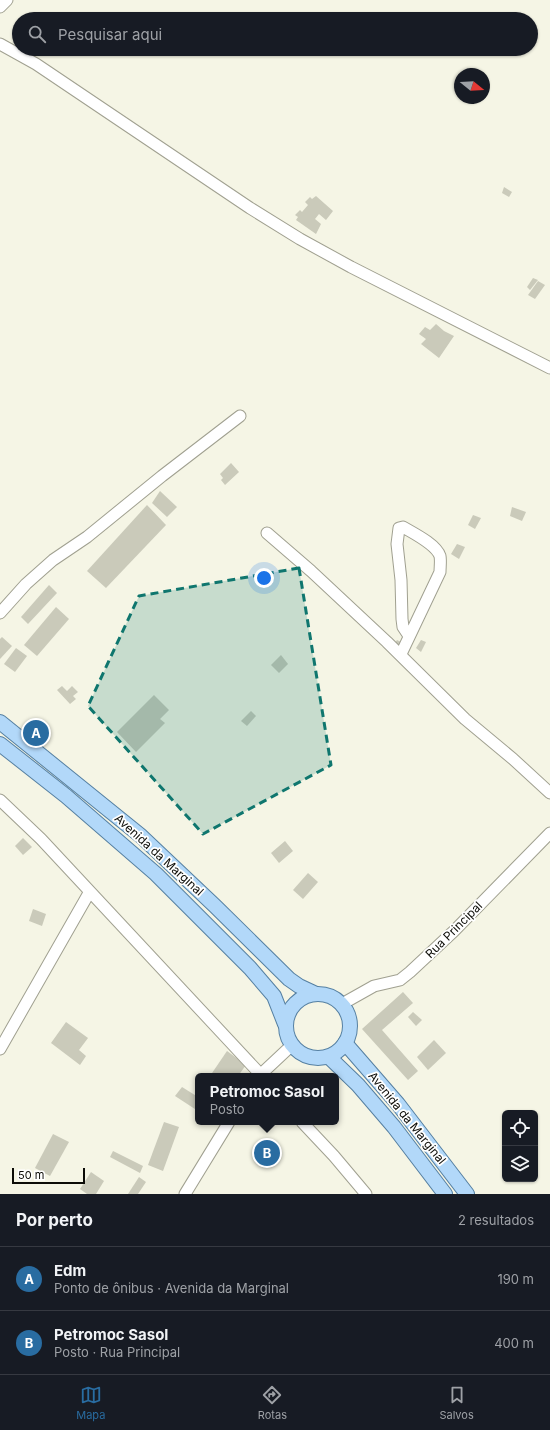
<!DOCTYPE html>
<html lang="pt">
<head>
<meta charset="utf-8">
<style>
  :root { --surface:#171b24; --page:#20242c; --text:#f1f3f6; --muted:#9ea1a6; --line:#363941; --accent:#296ca1 }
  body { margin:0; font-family:Inter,sans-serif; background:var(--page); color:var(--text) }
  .controls { position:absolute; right:12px; bottom:12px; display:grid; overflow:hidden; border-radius:6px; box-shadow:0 1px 3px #0004 }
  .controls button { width:36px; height:36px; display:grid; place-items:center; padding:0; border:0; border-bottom:1px solid var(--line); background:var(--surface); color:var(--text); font:20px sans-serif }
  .compass { position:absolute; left:454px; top:68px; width:36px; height:36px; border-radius:50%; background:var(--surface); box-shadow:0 1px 3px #0004; rotate:108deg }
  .scale { position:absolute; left:12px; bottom:10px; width:73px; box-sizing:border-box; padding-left:4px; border:2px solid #0c0c07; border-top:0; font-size:11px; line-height:14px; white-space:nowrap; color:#0c0c07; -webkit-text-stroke:3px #fff; paint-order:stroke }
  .you { position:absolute; left:264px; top:578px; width:14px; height:14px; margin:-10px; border:3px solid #fff; border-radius:50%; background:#1a73e8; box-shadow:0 0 0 6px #1a73e833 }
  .badge { display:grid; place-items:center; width:26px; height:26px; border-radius:50%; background:var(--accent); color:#fff; font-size:13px; font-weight:700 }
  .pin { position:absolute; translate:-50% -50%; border:2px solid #fff; box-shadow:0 1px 4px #0006 }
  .popup { position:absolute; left:195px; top:1073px; width:144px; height:52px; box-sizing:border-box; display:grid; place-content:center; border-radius:6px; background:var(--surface); filter:drop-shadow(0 1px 3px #0005); font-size:13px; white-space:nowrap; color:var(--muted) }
  .popup b { font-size:15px; color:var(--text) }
  .popup::after { content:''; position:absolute; left:50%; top:100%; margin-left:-8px; border:8px solid transparent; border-top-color:var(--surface) }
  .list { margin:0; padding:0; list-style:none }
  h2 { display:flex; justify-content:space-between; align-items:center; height:52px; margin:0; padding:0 16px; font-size:17px }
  h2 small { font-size:13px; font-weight:400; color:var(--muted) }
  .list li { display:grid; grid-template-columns:26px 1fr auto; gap:12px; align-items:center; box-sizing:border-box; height:64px; padding:0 16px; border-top:1px solid var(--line) }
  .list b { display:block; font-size:15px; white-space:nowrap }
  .list p { margin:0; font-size:13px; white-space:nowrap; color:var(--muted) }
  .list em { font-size:13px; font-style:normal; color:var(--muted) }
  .icon { flex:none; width:22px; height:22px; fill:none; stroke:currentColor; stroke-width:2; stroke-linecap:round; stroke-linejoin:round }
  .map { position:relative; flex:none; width:550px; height:1194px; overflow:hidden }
  .search { position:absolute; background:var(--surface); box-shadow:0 1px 3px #0004; left:12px; right:12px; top:12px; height:44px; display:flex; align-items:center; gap:10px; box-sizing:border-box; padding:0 14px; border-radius:22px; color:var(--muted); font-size:15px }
  .sheet { height:180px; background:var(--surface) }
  nav { display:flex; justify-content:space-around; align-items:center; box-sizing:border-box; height:56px; border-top:1px solid var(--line); background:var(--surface); font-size:11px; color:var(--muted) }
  nav a { display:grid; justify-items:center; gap:2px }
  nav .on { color:var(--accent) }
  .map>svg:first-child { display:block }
</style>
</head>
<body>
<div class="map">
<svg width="550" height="1194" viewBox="0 0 550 1194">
  <rect width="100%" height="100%" fill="#f5f5e5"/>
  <g fill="#cacaba">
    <path d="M504,187L512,192L509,197L502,193Z"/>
    <path d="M316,196L333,211L326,220L319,214L315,219L321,224L316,234L296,220L298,217L295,215L300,210L302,212L308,205L305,202L310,197L312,199Z"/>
    <path d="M533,278L538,280L530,290L527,287Z"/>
    <path d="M538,281L545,285L535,299L528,295Z"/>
    <path d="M436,324L444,331L454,336L439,358L421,344L426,339L419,334L425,327L430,330Z"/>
    <path d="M231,463L239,472L225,485L221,480L223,478L220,474Z"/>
    <path d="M160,491L177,507L167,517L152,503Z"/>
    <path d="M147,505L166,525L106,588L87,571Z"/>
    <path d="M512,507L526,512L522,521L510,516Z"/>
    <path d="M473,515L481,518L475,529L468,525Z"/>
    <path d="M457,544L465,547L459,559L451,554Z"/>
    <path d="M49,585L57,593L28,624L21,617Z"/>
    <path d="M56,607L69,619L37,656L24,645Z"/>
    <path d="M2,637L12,646L0,659V639Z"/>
    <path d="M397,640L405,644L401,651L394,644Z"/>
    <path d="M421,640L426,642L421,652L416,648Z"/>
    <path d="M16,648L27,656L15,672L4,664Z"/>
    <path d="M281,655L288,664L279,673L271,665Z"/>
    <path d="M62,686L67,691L72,686L78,692L73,696L76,699L70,704L57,690Z"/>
    <path d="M154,695L169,710L160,719L165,723L136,752L117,732Z"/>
    <path d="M251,711L256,716L247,726L241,721Z"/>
    <path d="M23,838L32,847L23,855L15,846Z"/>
    <path d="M285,841L293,851L279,863L271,853Z"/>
    <path d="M308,873L318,882L303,899L293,890Z"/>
    <path d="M33,909L46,914L42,926L29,921Z"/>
    <path d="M403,992L413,1003L382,1030L418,1071L408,1080L362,1029Z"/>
    <path d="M413,1012L422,1020L416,1026L408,1017Z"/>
    <path d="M66,1022L88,1038L79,1050L86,1056L80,1065L51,1043Z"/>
    <path d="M434,1040L446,1053L428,1070L417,1057Z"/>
    <path d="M227,1051L246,1065L238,1076H210Z"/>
    <path d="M182,1087L198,1097V1111L175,1096Z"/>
    <path d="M164,1122L179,1127L163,1171L148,1165Z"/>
    <path d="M53,1134L69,1142L50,1176L35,1168Z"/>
    <path d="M113,1151L143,1166L140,1173L110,1157Z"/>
    <path d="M91,1172L104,1181L96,1194H87L80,1189Z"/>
    <path d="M139,1177L146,1182L138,1194H128Z"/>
  </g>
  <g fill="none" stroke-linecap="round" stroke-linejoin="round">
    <defs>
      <g id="minor">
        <path d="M0,7L7,0"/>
        <path d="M0,44L36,64L250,208L300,239L351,267L550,368"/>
        <path d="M267,533L311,571L387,642L465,719L513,759L550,793"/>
        <path d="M0,613L26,584L53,560L87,537L162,476L240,416"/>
        <path d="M401,654L440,572C440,567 441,561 440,556C436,544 413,533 403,527L399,528L397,544L401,580L402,619L403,627L409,636"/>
        <path d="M0,800L41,839L262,1076"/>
        <path d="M342,1004L374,986L400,980L410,972L454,931L550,833"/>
        <path d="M0,1049L89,893"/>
        <path d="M259,1076L291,1046"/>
        <path d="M302,1122L334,1156L366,1194"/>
        <path d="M185,1194L229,1122"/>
      </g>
      <g id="major">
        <path d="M0,722L141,836L215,906L289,979L299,986L314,993"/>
        <path d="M0,744L66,796L156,874L250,968L274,996L285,1024"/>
        <circle cx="318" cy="1026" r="32"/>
        <path d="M345,1043L398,1104L467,1194"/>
        <path d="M329,1057L358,1085L394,1127L445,1194"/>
      </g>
    </defs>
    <use href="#minor" stroke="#a0a090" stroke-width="13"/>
    <use href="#major" stroke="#5680a2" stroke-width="16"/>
    <use href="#minor" stroke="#fff" stroke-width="11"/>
    <use href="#major" stroke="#b2d8f9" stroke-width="14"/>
  </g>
  <path fill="#0f766e" fill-opacity="0.2" stroke="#0f766e" stroke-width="3" stroke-dasharray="8 5" stroke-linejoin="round" d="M299,568L331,765L203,834L88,706L139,596Z"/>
  <g text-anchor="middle" stroke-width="3.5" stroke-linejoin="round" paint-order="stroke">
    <g font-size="12" fill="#0c0c07" stroke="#fff">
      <text transform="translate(159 855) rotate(42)" y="4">Avenida da Marginal</text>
      <text transform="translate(454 930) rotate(-45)" y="4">Rua Principal</text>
      <text transform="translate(407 1118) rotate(51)" y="4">Avenida da Marginal</text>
    </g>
  </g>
</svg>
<div class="controls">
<button><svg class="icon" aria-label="locate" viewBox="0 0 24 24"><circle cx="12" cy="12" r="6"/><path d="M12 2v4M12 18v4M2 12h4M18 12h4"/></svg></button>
<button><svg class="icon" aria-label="layers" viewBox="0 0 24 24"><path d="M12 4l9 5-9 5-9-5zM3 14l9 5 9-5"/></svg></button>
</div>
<svg class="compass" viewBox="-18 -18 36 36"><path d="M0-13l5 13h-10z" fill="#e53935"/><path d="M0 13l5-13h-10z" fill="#9ea1a6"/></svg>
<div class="scale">50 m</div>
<div class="you"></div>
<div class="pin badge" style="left:36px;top:733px">A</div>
<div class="pin badge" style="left:267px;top:1153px">B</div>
<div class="popup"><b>Petromoc Sasol</b>Posto</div>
<div class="search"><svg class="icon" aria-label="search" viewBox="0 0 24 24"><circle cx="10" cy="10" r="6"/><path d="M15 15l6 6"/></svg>Pesquisar aqui</div>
</div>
<section class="sheet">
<h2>Por perto<small>2 resultados</small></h2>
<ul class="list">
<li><span class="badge">A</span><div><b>Edm</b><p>Ponto de ônibus · Avenida da Marginal</p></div><em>190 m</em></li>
<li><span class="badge">B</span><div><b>Petromoc Sasol</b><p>Posto · Rua Principal</p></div><em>400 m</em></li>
</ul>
</section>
<nav>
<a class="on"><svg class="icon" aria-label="map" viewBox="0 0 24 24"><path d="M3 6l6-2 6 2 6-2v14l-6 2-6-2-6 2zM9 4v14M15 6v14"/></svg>Mapa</a>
<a><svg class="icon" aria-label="directions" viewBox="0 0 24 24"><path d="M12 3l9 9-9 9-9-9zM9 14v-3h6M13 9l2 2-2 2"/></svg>Rotas</a>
<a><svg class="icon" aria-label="saved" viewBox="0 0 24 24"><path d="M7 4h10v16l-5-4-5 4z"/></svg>Salvos</a>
</nav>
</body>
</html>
